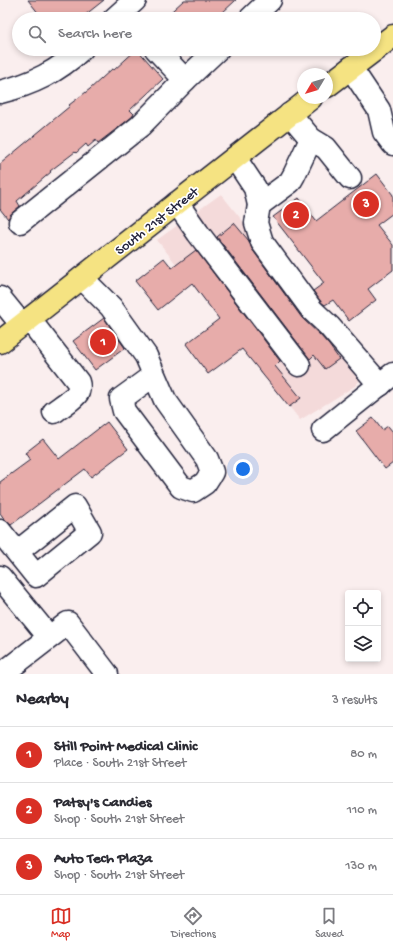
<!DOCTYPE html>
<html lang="en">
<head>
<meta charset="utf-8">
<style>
  :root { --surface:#fff; --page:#f7f7f7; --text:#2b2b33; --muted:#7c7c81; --line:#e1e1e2; --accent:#d93025 }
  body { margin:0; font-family:"Gochi Hand",sans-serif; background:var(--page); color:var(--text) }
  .controls { position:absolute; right:12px; bottom:12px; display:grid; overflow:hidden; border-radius:4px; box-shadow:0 2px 6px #0003 }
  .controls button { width:36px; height:36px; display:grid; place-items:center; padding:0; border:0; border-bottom:1px solid var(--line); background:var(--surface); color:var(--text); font:20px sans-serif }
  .compass { position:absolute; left:297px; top:68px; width:36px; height:36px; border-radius:50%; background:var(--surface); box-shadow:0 2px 6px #0003; rotate:232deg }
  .you { position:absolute; left:243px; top:469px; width:14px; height:14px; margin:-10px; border:3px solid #fff; border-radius:50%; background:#1a73e8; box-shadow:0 0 0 6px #1a73e833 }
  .badge { display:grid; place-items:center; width:26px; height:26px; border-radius:50%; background:var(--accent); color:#fff; font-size:13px; font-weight:700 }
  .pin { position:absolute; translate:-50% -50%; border:2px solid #fff; box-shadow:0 1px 4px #0006 }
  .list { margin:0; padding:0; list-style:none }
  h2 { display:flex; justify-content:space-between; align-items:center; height:52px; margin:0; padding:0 16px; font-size:17px }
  h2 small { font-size:13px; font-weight:400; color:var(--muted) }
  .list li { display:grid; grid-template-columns:26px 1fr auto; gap:12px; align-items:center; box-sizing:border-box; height:56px; padding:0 16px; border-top:1px solid var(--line) }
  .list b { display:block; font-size:15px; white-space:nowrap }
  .list p { margin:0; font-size:13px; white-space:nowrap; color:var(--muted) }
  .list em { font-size:13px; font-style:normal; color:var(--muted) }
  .icon { flex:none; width:22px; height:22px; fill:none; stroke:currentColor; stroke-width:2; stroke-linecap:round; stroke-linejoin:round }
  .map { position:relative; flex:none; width:393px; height:674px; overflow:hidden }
  .search { position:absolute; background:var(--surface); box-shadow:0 2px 6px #0003; left:12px; right:12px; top:12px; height:44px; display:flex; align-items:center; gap:10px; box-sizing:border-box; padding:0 14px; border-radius:22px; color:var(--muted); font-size:15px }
  .sheet { height:220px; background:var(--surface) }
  nav { display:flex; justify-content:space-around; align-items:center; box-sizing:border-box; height:56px; border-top:1px solid var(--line); background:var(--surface); font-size:11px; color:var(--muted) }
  nav a { display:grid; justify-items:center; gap:2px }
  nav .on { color:var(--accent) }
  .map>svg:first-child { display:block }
</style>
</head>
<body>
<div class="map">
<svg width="393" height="674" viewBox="0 0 393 674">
  <rect width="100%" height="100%" fill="#faeeee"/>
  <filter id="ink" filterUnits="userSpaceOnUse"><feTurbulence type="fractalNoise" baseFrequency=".025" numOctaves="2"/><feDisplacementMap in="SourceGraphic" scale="8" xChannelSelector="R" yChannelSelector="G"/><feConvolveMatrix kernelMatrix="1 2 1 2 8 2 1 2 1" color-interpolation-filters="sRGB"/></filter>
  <g filter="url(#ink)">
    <path fill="#f4dada" d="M221,194L365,374L355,386L300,420L157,240Z"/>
    <g fill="#e7acaa" stroke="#22223b">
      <path d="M28,0H104L80,19H43Z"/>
      <path d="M184,0H236L222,13L228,19H163Z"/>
      <path d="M137,49L163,79L130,110L134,114L132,117L98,143L96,140L88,147L86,144L76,153L75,152L50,171L51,172L17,201L20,206L12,213L8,219L0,209V164L70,106L69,105L90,89L112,69L114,70Z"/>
      <path d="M377,174L393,195V213L377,225L393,245V270L368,289L376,300L349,321L333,300L325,305L321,302L313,291L324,283L273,217L299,198L316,221Z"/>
      <path d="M234,223L249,241L252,249L302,318L320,335L329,345L339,359L325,369L314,355L310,359L217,237Z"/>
      <path d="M196,250L280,361L275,366L301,398L289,407L242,349L208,374L186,344L219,319L192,283L158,310L135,281L164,258L172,268Z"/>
      <path d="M104,318L125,348L95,370L73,341Z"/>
      <path d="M373,418L382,430L388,426L393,432V463L385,469L356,431Z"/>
      <path d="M107,422L128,449L91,477L85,469L11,525L5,520L0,513V482L30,460L25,453L43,439L59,459Z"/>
    </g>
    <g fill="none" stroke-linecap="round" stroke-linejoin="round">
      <defs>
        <g id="minor">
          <path d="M114,19L135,0"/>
          <path d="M250,19L270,0"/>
          <path d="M351,68L379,110L384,132L393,144"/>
          <path d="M185,80L218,49"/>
          <path d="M0,92C33,84 57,72 82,49"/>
          <path d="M290,114L311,139L326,148L350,178"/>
          <path d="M235,158L255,188L259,205L256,223L262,242L312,310L329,326L380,385"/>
          <path d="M177,203L198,233L299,365"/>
          <path d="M259,205L290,182L294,175L311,139"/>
          <path d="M20,222L140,126L185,80L156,49"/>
          <path d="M82,278L111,307L146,356L165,400L207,459L212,472L205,483L193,491L181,487L124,411L121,399L154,375"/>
          <path d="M0,298L22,325"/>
          <path d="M29,319L78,382C79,385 79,389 78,392C76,397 59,408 54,412"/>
          <path d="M323,430L393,374"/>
          <path d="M0,531L36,576L90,532L75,506L17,552"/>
          <path d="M0,577L49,637"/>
          <path d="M2,674L68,623L107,674"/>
        </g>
        <g id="major">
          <path d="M327,86L393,36"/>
          <path d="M0,342L311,98"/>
        </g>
      </defs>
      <use href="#minor" stroke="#22223b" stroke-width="25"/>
      <use href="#major" stroke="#22223b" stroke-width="25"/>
      <use href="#minor" stroke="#fff" stroke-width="22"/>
      <use href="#major" stroke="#f5e382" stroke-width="22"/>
    </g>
  </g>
  <g text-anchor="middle" stroke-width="3.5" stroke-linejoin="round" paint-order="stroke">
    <g font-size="14" fill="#22223b" stroke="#fff">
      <text transform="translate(156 220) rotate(-38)" y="5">South 21st Street</text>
    </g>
  </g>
</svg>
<div class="controls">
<button><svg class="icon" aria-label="locate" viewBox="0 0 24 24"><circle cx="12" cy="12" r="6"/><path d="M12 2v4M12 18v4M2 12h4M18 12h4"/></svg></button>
<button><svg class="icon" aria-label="layers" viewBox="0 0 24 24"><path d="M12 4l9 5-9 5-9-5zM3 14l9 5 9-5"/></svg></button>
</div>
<svg class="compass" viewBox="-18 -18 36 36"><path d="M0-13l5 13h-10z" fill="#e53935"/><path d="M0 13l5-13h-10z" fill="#7c7c81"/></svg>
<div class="you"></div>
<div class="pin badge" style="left:103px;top:342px">1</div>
<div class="pin badge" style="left:296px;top:215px">2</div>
<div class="pin badge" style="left:366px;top:204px">3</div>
<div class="search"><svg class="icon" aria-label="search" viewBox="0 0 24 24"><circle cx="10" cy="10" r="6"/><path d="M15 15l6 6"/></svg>Search here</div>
</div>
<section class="sheet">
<h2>Nearby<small>3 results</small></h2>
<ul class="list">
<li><span class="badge">1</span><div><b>Still Point Medical Clinic</b><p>Place · South 21st Street</p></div><em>80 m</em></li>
<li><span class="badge">2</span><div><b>Patsy's Candies</b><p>Shop · South 21st Street</p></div><em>110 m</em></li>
<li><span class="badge">3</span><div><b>Auto Tech Plaza</b><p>Shop · South 21st Street</p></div><em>130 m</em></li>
</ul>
</section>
<nav>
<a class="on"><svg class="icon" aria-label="map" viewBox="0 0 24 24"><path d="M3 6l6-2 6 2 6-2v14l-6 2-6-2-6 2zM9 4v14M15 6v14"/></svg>Map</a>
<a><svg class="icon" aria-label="directions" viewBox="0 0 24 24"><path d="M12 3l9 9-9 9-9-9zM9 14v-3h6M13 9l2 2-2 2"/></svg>Directions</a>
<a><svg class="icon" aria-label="saved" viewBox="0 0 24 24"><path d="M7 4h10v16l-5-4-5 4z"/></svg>Saved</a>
</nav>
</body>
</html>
